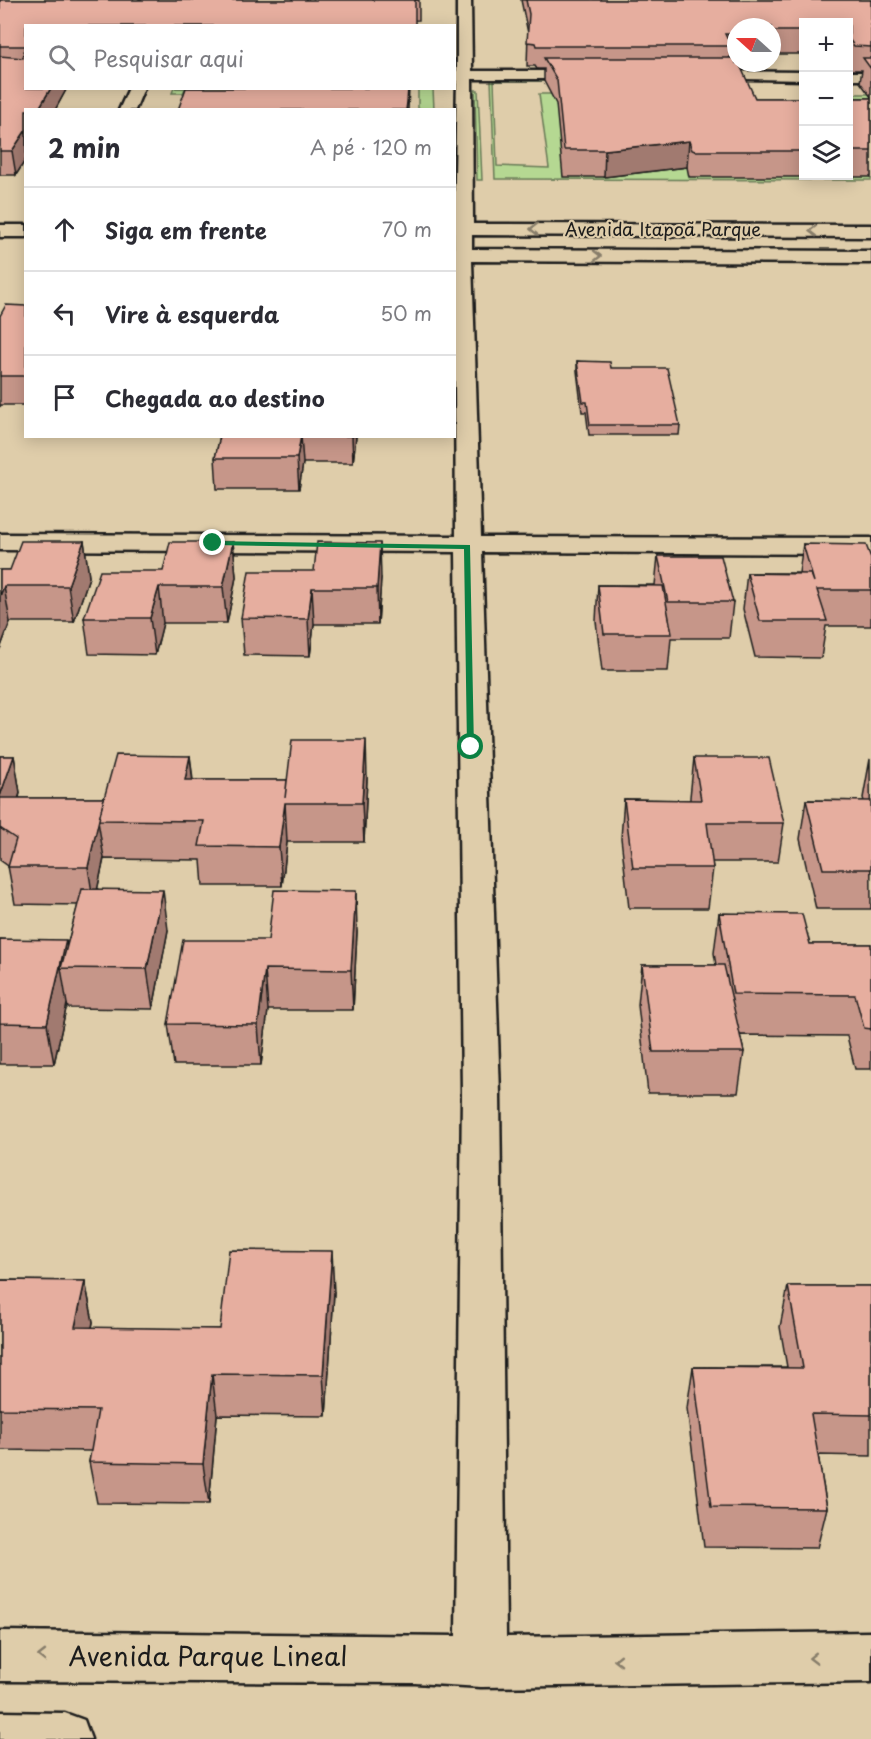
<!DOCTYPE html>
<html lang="pt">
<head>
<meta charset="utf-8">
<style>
  :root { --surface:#fff; --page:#f2f2f3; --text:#2b2b33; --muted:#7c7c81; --line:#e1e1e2 }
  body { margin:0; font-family:"Playpen Sans",sans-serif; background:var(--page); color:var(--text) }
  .controls { position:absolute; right:18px; top:18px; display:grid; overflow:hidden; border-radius:0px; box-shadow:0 3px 15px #0003 }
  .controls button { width:54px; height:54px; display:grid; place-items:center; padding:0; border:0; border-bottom:2px solid var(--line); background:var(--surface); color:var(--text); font:30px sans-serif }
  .compass { position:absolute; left:727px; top:18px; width:54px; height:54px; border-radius:50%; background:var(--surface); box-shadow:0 3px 15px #0003; rotate:291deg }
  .stop { position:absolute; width:18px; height:18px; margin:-14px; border:4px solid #0b8043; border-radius:50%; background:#fff }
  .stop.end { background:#0b8043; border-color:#fff; box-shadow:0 2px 6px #0008 }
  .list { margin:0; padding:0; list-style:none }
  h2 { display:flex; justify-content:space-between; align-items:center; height:78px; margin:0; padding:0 24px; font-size:26px }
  h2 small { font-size:20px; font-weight:400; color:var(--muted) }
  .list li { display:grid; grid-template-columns:39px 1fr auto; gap:18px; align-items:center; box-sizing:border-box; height:84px; padding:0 24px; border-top:2px solid var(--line) }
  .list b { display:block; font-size:22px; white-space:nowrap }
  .list em { font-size:20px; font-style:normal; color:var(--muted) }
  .icon { flex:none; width:33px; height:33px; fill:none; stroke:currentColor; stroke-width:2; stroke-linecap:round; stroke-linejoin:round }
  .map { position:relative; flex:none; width:871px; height:1739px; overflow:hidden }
  .search { position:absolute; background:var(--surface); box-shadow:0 3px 15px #0003; left:24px; top:24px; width:432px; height:66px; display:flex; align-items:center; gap:15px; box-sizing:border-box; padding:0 21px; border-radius:0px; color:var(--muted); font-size:22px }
  .panel { position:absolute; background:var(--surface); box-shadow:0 3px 15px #0003; left:24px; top:108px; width:432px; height:330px; border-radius:0px }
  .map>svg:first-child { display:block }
</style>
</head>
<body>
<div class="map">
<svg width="871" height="1739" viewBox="0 0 871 1739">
  <rect width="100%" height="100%" fill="#dfcdaa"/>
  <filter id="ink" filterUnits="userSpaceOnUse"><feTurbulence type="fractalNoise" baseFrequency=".0167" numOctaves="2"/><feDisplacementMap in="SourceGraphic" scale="12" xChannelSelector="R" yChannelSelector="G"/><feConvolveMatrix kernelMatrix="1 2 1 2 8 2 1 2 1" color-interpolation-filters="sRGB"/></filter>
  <g filter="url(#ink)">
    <g fill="#b5d892" stroke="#687a57" stroke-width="1.5">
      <path d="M491,80L616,81H494L497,166L549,168L539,94H669L804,176H848L849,94H871V180L495,179Z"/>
      <path d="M174,88L433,89L434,109H418V89H185L183,93H172Z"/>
      <path d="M475,90H478L482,180H477Z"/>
    </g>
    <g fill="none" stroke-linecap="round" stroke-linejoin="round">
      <defs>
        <g id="minor">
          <path d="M457,0H471L472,71H589L596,75L589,79H472L473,224L871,225V237L472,235V249L871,251V263L472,261L481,537L871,538V554L482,552L500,1094L506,1637L871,1632V1682L481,1687L415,1683L0,1681V1631L456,1636L462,1094L456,552L0,550V534L456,536L454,224L457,79H454V71H457Z"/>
          <path d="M700,71L804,72V80L695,78L693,75Z"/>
          <rect x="848" y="72" width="23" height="8"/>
          <path d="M129,88H144L135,110H119Z"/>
          <rect x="0" y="225" width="26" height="12"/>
          <path d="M0,1712L65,1713L84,1720L91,1739H0Z"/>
        </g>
      </defs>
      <use href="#minor" stroke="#1c1c1c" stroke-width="5"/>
      <use href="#minor" fill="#dfcdaa" fill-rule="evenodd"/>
    </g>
    <g fill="#c69689" stroke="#1c1c1c" stroke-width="1.5">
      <path d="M0,0H419V20L26,26V88H67L55,110H26V159L16,175H0Z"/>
      <path d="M521,0H871V97L860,82L862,70H851L849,67V22H804V54H772V27H736V57H730L729,58L755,98H804V176H849V98H871V177H689L687,167L604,177H563L556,104L544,81V69H537L535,66H527L528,33Z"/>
      <path d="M26,306V405H1L0,407V316Z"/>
      <path d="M577,361L611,368L680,425L679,435H589L586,412H582L577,371Z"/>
      <path d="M220,436H356L353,463H303L299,489H217L215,458Z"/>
      <path d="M84,541L89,577L74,622H10L0,649V570H10Z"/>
      <path d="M233,542L236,577L227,623H163L155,655L89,654L84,618L163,571Z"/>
      <path d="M803,544L871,558V626H826L821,658L755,657L743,609L747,573H799Z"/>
      <path d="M658,556L733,602L729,638H671L668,671H602L596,621L598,585H655Z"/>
      <path d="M314,571L381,578L378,624H314L310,656L244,655L241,618Z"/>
      <path d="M0,756H14L20,793L19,798H104L190,756L193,780H287L367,778L364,842H287L282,886H203L201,860L104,859L97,890L168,930L153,1009L68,1008L67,1004L54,1064H0V939L67,946L78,905L15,904L8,866L0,860Z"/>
      <path d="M694,758L784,823L778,862H712L713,868L708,908H629L621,838L624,799L690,800V797Z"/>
      <path d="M870,759L871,909H816L800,839L806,800L864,801L863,798Z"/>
      <path d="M719,913L810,944H871V1069H855L847,1036L740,1035L744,1052L738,1093H648L638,1005L642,965H716L714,953Z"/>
      <path d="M357,931L353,1010H268L261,1065H174L168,1024L268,940Z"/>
      <path d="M0,1280L85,1281L93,1322L92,1328L220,1329L334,1292L326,1416L217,1415L209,1504L97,1503L89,1462L91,1451L0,1450Z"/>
      <path d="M788,1286H871V1456L818,1455L827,1508L817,1548L704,1547L687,1408L693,1367H787L780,1327Z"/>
    </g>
    <g fill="#a17a6f" stroke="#1c1c1c" stroke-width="1.5">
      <path d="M51,88H67L55,110H38Z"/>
      <path d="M408,88H409L408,110H406Z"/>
      <path d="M26,130V159L16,175L12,151Z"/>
      <path d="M689,141L687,167L604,177L605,150Z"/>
      <path d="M301,436L303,463L299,489L297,458Z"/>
      <path d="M352,436H356L353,463Z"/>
      <path d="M84,541L89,577L74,622L68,586Z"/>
      <path d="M233,542L236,577L227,623L223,587Z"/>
      <path d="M380,543L381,578L378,624L377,588Z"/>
      <path d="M4,586L10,622L0,649V596Z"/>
      <path d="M159,587L163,623L155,655L150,618Z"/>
      <path d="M312,588L314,624L310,656L308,619Z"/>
      <path d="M366,740L367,778L364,842L362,803Z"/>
      <path d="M14,756L20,793L7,833L0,801V796Z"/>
      <path d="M190,756L194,794L185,780Z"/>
      <path d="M285,803L287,842L282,886L279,847Z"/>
      <path d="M98,821L104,858L94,905L88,867Z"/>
      <path d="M163,890L168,930L153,1009L147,969Z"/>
      <path d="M356,891L357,931L353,1010L351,970Z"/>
      <path d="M66,940L70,968H61L67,1004L54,1064L47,1024Z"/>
      <path d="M265,969L268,1010L261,1065L258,1025Z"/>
      <path d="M332,1251L334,1292L326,1416L323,1375Z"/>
      <path d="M85,1281L93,1322L84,1369L75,1327Z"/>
      <path d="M212,1374L217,1415L209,1504L203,1464Z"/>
    </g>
    <g fill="#e6ae9f" stroke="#1c1c1c" stroke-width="1.5">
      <path d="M0,0H418H415V26H26V88H51L38,110H26V130L12,151H0V56L23,58L25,46H0Z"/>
      <path d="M526,0H871V47L854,46L849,39V22H804V31H772V27H736V34H725L731,46H537L536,43L527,42L529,14Z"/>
      <path d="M544,58H736V63H739L755,98H804V151H695L692,150L689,141L605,150H564L557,80Z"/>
      <path d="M863,58H871V69Z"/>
      <path d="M186,88H408L407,102L406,110H178Z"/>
      <rect x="849" y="98" width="22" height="53"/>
      <path d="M6,305L26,306V376H0V316Z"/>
      <path d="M577,361L610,362L611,368H667L680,425H590L587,402H583Z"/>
      <path d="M220,436H301L297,458H215Z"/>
      <path d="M21,541H84L68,586H4L0,596V570H10Z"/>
      <path d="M170,542H233L223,587H159L150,618H84L100,571H163Z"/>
      <path d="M317,542L380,543L377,588H312L308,619L241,618L249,571H314Z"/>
      <path d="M803,544L866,545L871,558V590H817L827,621H760L747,573L811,574L814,582Z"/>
      <path d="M658,556H721L733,602H668Z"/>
      <path d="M598,585L663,586L672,634H604Z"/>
      <path d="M292,740H366L362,803H285L279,847L199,846L204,821L98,820L116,755L190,756L185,780H287L285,798Z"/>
      <path d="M0,756H14L0,796Z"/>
      <path d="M694,758H769L784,823H707L713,868H633L624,799L701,800Z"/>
      <path d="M0,798H104L88,867H8L16,839L0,828Z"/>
      <path d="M806,800L871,801V869H823Z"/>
      <path d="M82,889L163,890L147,969L61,968Z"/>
      <path d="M274,890L356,891L351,970L265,969L258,1025L168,1024L183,940H268Z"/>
      <path d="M719,913L802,914L810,944H871V1029L864,1028L855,995L733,994Z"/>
      <path d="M0,939L66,940L47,1024L0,1023Z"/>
      <path d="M642,965H724L744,1052H653Z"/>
      <path d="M229,1250L332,1251L323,1375L212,1374L203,1464L89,1462L98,1410L0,1409V1280L85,1281L75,1327L220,1329Z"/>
      <path d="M788,1286H871V1415L811,1414L827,1508L711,1507L693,1367L803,1368Z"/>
    </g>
    <defs><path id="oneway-chevron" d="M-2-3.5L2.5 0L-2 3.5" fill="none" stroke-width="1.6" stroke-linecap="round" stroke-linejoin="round" transform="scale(1.5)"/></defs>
    <g stroke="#877d6a">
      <use href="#oneway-chevron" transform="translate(534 229) rotate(-180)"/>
      <use href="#oneway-chevron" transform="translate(813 231) rotate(-180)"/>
      <use href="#oneway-chevron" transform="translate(597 256)"/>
      <use href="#oneway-chevron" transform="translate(42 1656) rotate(-180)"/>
      <use href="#oneway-chevron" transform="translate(813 1658) rotate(179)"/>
      <use href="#oneway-chevron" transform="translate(618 1660) rotate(179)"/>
    </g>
  </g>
  <path fill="#0b8043" d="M210,541L470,545L474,749L467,747L464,549L213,545Z"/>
  <g text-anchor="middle" stroke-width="4.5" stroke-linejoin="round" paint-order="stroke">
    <g font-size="18" fill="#1c1c1c" stroke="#dfcdaa">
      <text x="663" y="236">Avenida Itapoã Parque</text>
    </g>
    <g font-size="26" fill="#1c1c1c" stroke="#dfcdaa">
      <text x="208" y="1666">Avenida Parque Lineal</text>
    </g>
  </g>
</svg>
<div class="controls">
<button>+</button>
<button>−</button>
<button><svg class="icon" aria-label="layers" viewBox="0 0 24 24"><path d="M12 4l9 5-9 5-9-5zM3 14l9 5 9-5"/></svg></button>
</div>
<svg class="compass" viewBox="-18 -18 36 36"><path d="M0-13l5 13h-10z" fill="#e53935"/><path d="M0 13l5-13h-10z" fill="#7c7c81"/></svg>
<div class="stop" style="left:471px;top:747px"></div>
<div class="stop end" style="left:213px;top:543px"></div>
<div class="search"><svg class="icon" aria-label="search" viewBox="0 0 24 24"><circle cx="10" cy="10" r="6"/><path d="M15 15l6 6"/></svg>Pesquisar aqui</div>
<section class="panel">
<h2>2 min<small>A pé · 120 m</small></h2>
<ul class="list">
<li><svg class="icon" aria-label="ahead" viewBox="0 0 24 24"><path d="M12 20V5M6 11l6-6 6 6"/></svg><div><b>Siga em frente</b></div><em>70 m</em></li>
<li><svg class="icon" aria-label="left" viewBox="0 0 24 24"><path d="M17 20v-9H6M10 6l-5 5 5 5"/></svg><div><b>Vire à esquerda</b></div><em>50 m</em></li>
<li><svg class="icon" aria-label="arrive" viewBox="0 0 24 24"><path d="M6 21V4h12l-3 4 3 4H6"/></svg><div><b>Chegada ao destino</b></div></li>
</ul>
</section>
</div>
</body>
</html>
